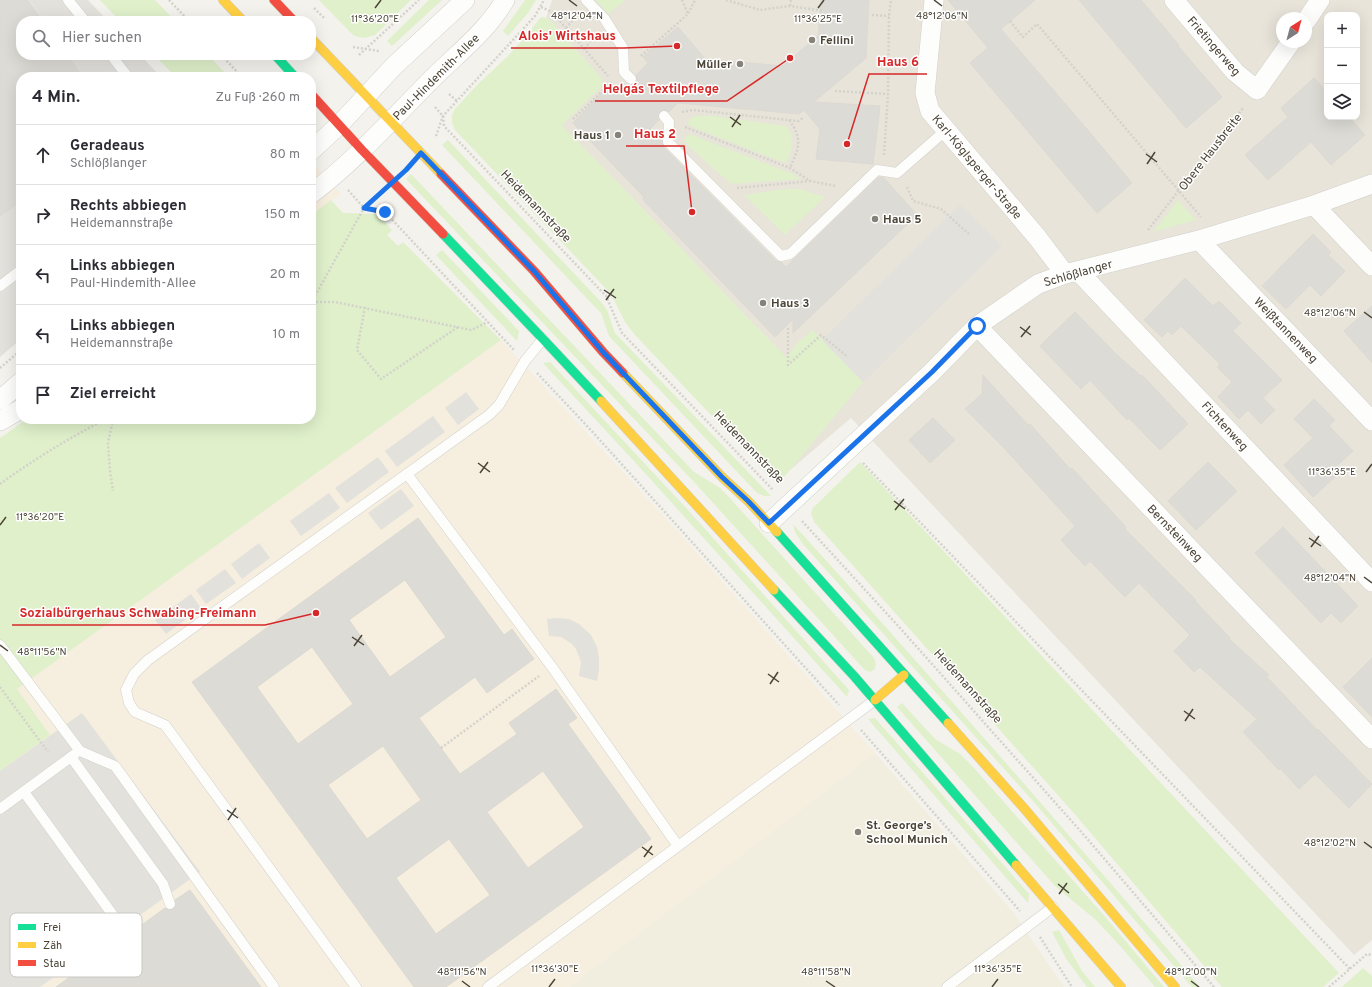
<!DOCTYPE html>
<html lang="de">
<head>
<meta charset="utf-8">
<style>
  :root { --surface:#fff; --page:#f7f7f7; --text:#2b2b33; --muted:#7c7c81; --line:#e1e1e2 }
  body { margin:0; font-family:Overpass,sans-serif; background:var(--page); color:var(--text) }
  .controls { position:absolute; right:12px; top:12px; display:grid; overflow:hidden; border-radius:8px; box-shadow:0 4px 16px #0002 }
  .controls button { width:36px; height:36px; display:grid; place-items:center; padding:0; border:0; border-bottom:1px solid var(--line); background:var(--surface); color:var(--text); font:20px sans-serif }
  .compass { position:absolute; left:1276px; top:12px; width:36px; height:36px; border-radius:50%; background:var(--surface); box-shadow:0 4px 16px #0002; rotate:36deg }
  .stop { position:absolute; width:12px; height:12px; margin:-9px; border:3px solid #1a73e8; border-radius:50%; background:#fff }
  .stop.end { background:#1a73e8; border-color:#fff; box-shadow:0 1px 4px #0008 }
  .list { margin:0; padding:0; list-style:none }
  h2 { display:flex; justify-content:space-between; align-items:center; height:52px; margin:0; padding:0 16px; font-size:17px }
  h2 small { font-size:13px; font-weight:400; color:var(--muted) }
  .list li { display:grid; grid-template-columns:26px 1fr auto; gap:12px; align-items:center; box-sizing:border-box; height:60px; padding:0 16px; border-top:1px solid var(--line) }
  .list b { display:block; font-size:15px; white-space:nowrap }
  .list p { margin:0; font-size:13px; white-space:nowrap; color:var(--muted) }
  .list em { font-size:13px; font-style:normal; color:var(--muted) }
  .icon { flex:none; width:22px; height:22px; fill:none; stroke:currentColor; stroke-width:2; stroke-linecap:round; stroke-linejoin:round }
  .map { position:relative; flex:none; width:1372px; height:987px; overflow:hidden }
  .search { position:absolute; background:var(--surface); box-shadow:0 4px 16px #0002; left:16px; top:16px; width:300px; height:44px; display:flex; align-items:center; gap:10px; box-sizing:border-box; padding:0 14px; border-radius:16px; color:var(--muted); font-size:15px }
  .panel { position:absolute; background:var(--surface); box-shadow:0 4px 16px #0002; left:16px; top:72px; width:300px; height:352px; border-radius:16px }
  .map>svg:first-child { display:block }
</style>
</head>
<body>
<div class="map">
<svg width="1372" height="987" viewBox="0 0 1372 987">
  <rect width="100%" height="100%" fill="#f3f2ed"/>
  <path fill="#e8e4da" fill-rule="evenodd" d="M552,0H1372V940L1354,955L851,418L776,482L631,329L615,296L467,105L543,28ZM1327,15H1357V117H1327ZM1282,18H1306V42H1282Z"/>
  <g fill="#f6efdf">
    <path d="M311,161L341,194L311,215Z"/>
    <path d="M501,340L681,535L875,753L569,987H0V700Z"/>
  </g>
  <path fill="#f2eedf" d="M875,753L1013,912L1064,987H569Z"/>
  <g fill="#dff0cb">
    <path d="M100,0H155L175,21H120Z"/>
    <path d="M319,0H411L375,35C366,38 361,39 353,35Z"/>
    <path d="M429,0H442L392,46L387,41Z"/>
    <path d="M525,0H536L528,13L508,36L503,31Z"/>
    <path d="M596,0H626L608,14Z"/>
    <path d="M542,17L547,18L551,21L602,79L603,85L562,125L787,358L796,344L813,330L863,382L785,476C779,480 775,480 769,476L635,335L625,322L611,294L455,130L452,123V116L454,110L477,85L509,55L531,30L539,19Z"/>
    <path d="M154,55H208L229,77H176Z"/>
    <path d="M695,116H713L785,126C796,133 791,151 787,161L784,162L777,160L692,127L688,124L689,119Z"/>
    <path d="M688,135H692L793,174L800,179L731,184L686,144L684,140Z"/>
    <path d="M448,140L602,303L607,310L615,333L771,496H765L757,493L609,336L601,313L596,308L442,145Z"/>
    <path d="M411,174L694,472L720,488L728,496L874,658C879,668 872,677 863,668L695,483L406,179Z"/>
    <path d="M784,189H800L825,197L785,235L744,195Z"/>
    <path d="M331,200L343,213L375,214L381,218L392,230L387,235L398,246L403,242L501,340L17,689L50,735L0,771V438L27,419H311V215Z"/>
    <path d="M1178,200L1196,220L1153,232Z"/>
    <path d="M442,250L519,331L517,341L436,255Z"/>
    <path d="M550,362L688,510L849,690L847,697L644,472L543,363Z"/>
    <path d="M860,462L1339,973L1323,987H1222L1072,811L815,523L811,514L813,508Z"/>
    <path d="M793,524C931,676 1066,831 1200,987H1192L1033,801L802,543L795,532Z"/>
    <path d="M902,703L935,739L960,754L973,767L1107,919L1164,987H1155L1121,947L1096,920L1055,886L897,707Z"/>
    <path d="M875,718L1029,894L1028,903L868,719Z"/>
    <path d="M1059,930L1082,971L1095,987H1087L1067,960L1052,932Z"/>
    <path d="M1363,968L1372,976V987H1342Z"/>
  </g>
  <g fill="#e3e1dc">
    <path d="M29,0H88L108,21H44Z"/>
    <path d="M68,55H140L161,77H83Z"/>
    <path d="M21,201V339L0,357V216Z"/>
    <path d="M960,205L1002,246L863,382L822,340Z"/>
    <path d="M466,392L479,409L458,425L445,408Z"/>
    <path d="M433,416L445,432L397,467L385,451Z"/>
    <path d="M378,457L389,472L347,503L335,488Z"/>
    <path d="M401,489L414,506L381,530L368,513Z"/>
    <path d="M329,493L340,508L301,536L290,521Z"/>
    <path d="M259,543L270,558L242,579L231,564Z"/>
    <path d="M225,569L236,583L206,604L196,590Z"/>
    <path d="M191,594L201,608L166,634L155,620Z"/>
    <path d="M557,618L569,619L579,624L591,635L597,647L599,659V669L597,681L579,676L581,662L576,649L572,644L561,637L549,636L547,619Z"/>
    <path d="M82,713L200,872L40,987H0V771Z"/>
  </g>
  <g fill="#dddbd5" stroke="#dcd9d3" fill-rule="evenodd">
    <path d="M0,0H28L43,21H21V55H67L83,77H21V201L0,216Z"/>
    <path d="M821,0H869L866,58L814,102L880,106L873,164L816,159L820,129L804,110L799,114L678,103L669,112L663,110L660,111L658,117L659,120L650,129L662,141L663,147L776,261L781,262L786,267L879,177L884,178L917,215L793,333V319L775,337L643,200L644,197L573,123L606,88L613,96L626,84L630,85L635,84L637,80L636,75L648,63L643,57L678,27L705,59L783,66L818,36Z"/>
    <path d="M948,0H1035L1001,29L1086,128L1132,183L1097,213L970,63L988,48Z"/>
    <path d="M1079,0H1141L1179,45L1178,46L1222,97L1186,128Z"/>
    <path d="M1314,78L1327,92V117H1349L1365,135L1331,165L1311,142L1268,180L1245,155L1288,117L1281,108Z"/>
    <path d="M1313,234L1331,252L1328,255L1345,271L1321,296L1310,285L1286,309L1262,286Z"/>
    <path d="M1185,278L1213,306L1219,301L1241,323L1233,331L1282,380L1263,398L1275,410L1261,424L1248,410L1239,419L1218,397L1232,382L1217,367L1220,364L1181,326L1172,335L1168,331L1162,337L1144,320Z"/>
    <path d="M1372,306V363L1344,331Z"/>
    <path d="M1075,312L1116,354L1141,376L1142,375L1188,424L1160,450L1129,418L1127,420L1090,380L1081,389L1040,346Z"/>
    <path d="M983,375L1028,425L1030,424L1070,469L1072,468L1092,490L1126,527L1125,529L1196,600L1195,601L1230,638L1229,639L1269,675L1267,677L1317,730L1318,729L1372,784L1349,808L1315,774L1299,789L1280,768L1279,770L1243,732L1257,719L1200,667L1194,672L1174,651L1190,635L1139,583L1125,597L1090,561L1085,566L1061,540L1075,526L1004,448L965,409L982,394Z"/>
    <path d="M1314,399L1335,420L1329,426L1353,451L1331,471L1336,476L1313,497L1284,465L1313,438L1294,419Z"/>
    <path d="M933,418L955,440L930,463L909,440Z"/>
    <path d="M1208,462L1237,491L1196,530L1168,501Z"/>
    <path d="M418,518L504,635L512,629L534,659L487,693L475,677L419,718L460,774L517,734L509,723L556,689L577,718L568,724L651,839L446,987H414L192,682ZM405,580L446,637L390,677L349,620ZM312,647L353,704L298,744L257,687ZM383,746L421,800L367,839L328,785ZM543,771L584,827L528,868L487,812ZM449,839L490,895L436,934L396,878Z"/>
    <path d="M1283,527L1358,606L1341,623L1331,613L1321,623L1255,553Z"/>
    <path d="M1372,658V717L1343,687Z"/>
    <path d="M190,890L261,987H56L117,943L121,945L127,944L128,940V935L165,908L169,910L175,908L176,905L175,900Z"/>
  </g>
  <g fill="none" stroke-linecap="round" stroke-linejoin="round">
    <defs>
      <g id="lane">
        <path d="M68,0L85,21"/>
        <path d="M586,0L604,18L623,48L624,72L631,79"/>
        <path d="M111,55L128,77"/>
        <path d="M664,116L669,122L668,142L781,256L790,254L877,170L897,173L945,131"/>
        <path d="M0,286L21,270"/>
        <path d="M407,474L552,667L678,846"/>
        <path d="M0,645L80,751L115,766L274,987"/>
        <path d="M71,757L163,884L170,904"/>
        <path d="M24,792L115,918L122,939"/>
        <path d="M0,809L75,754"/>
        <path d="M356,987L165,725L135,712L129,703L126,690L134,674L148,660L489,415L499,405L525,361L543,339"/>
        <path d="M488,987L875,700"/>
        <path d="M947,987L1053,907"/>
      </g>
      <g id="street">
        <path d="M934,0L925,93L930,111L1037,237L1065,274"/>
        <path d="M1174,0L1235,72L1257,90L1291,42"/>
        <path d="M1306,21L1320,0"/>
        <path d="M311,151L339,125L394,66L465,0"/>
        <path d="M311,194C356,160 393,118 433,78C458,53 487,31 505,0"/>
        <path d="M1314,205L1372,266"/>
        <path d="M1199,240L1372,421"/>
        <path d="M1078,271L1372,582"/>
        <path d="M977,326L1372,739"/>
        <path d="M0,400L21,382"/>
        <path d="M0,421L21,409"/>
        <path d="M769,523L932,372L977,326L1038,284L1065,274L1199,240L1314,205L1372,184"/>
      </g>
      <g id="fast">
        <path d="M275,55L295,77"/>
        <path d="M443,234L543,339L601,401"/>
        <path d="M777,532L948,723"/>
        <path d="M774,590L854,676L1016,865"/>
      </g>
      <g id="slow">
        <path d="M223,0L243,21"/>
        <path d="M311,38L441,174"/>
        <path d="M623,373L722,477L748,501L777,532"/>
        <path d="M601,401L774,590"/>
        <path d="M875,700L904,675"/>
        <path d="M948,723L1023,807L1175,987"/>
        <path d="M1016,865L1121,987"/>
      </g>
      <g id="jam">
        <path d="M274,0L294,21"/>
        <path d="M311,94L362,150L443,234"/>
        <path d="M441,174L534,271L603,352L623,373"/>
      </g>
    </defs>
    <use href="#lane" stroke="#d1d0ca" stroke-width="11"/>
    <use href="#street" stroke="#d1d0ca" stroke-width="20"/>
    <use href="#fast" stroke="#d4d0c3" stroke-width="10"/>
    <use href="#slow" stroke="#d4d0c3" stroke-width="10"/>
    <use href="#jam" stroke="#d4d0c3" stroke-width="10"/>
    <g stroke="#d3d2cb" stroke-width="2.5" stroke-dasharray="2 2" stroke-linecap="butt">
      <path d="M169,0L189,21"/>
      <path d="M682,0L688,14L695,0"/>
      <path d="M726,0L760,10L790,6L824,11"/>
      <path d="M790,6L791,0"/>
      <path d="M541,7L552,12L608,76"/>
      <path d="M314,8L324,18"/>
      <path d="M872,15L889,16"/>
      <path d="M1010,21L1023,37L1037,24L1201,217"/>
      <path d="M566,28L577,15"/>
      <path d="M353,47L379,51"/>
      <path d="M585,49L594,35"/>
      <path d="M221,55L242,77"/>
      <path d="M359,55L419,0"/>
      <path d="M641,56L688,14"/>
      <path d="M835,91L888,94"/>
      <path d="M449,94L457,101"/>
      <path d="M435,107L443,116L444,126L606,296L622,333L773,490"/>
      <path d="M682,112L693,110L798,121L803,118"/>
      <path d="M573,119L612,82"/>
      <path d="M789,120C803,139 799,148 790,168"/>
      <path d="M685,127L790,168L810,181L836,186"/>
      <path d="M436,136L443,116L535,16L544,0"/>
      <path d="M884,155L888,94L889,16L891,0"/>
      <path d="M907,187L913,201L941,209L970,235"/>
      <path d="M737,188L810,181"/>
      <path d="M348,190L364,208L385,212L514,350"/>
      <path d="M1148,230L1244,107"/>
      <path d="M312,302H335L471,330L488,322"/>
      <path d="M311,303L364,208L377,196"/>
      <path d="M365,307L357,350L381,379L458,327"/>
      <path d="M788,328V365L821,335L848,357"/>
      <path d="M0,368L21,350"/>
      <path d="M537,373L589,428L839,705"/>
      <path d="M113,419L108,443L110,471L113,491"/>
      <path d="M863,463L1350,969"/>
      <path d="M0,484C33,460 69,438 106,419"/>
      <path d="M802,521L900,628L1084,835L1214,987"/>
      <path d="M0,687L48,752"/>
      <path d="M861,730L1020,911"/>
      <path d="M441,748L539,676"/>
      <path d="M1040,937L1072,987"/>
      <path d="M1329,987L1367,954L1372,955"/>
    </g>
    <use href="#lane" stroke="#fdfdfc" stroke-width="10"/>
    <use href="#street" stroke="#fdfdfc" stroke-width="19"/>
    <use href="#fast" stroke="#16e098" stroke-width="9"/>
    <use href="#slow" stroke="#ffcf43" stroke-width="9"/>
    <use href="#jam" stroke="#f24e42" stroke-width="9"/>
  </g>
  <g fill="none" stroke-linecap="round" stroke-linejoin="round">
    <path stroke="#1a73e8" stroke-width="5" d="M385,212L364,208L406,170L421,153L534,271L603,352L722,477L748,501L769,523L932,372L977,326"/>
  </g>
  <path fill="none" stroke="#4c4537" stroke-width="1.5" d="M569,0L577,6M934,0L942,6M375,8L381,0M818,8L824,0M730,117L741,125M732,127L740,115M1146,154L1157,162M1147,164L1155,152M604,290L616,298M606,300L614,289M1364,312L1372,318M1020,327L1031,335M1021,337L1030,326M478,463L490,472M1366,472L1372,464M480,473L488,462M894,501L905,509M895,510L904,499M0,525L6,517M1309,538L1321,546M1311,547L1319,536M1364,577L1372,583M352,637L364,645M0,645L8,651M354,646L362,635M768,674L779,682M770,684L778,672M1184,711L1195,719M1185,721L1193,709M227,810L238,818M228,820L236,808M1364,842L1372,848M642,847L653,855M644,857L652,846M1058,884L1069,893M1059,894L1067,883M462,981L470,987M826,981L835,987M1191,981L1199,987M549,987L555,979M992,987L998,979"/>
  <g fill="#868277" stroke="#fff" stroke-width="1.5">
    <circle cx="812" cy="40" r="4"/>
    <circle cx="740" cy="64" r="4"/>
    <circle cx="618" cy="135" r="4"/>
    <circle cx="875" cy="219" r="4"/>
    <circle cx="763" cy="303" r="4"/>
    <circle cx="858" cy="832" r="4"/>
  </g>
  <g text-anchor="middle" stroke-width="3" stroke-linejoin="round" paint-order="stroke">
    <g font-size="12" font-weight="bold" fill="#4c4537" stroke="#fff" text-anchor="start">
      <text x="820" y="44">Fellini</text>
      <text x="732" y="68" text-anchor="end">Müller</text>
      <text x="610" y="139" text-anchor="end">Haus 1</text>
      <text x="883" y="223">Haus 5</text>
      <text x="771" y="307">Haus 3</text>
      <text x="866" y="829">St. George’s<tspan x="866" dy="14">School Munich</tspan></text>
    </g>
    <g font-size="12" fill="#4c4537" stroke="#fff">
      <text transform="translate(1214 46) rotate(49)" y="4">Frietingerweg</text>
      <text transform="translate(436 77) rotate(-45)" y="4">Paul-Hindemith-Allee</text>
      <text transform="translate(1210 152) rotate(-52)" y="4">Obere Hausbreite</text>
      <text transform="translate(977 167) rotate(50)" y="4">Karl-Köglsperger-Straße</text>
      <text transform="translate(536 206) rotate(46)" y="4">Heidemannstraße</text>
      <text transform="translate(1078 273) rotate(-16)" y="4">Schlößlanger</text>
      <text transform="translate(1286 330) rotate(46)" y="4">Weißtannenweg</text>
      <text transform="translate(1225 426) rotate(47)" y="4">Fichtenweg</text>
      <text transform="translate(749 447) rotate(46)" y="4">Heidemannstraße</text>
      <text transform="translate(1175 533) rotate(46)" y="4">Bernsteinweg</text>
      <text transform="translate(968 686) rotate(48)" y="4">Heidemannstraße</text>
    </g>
  </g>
  <rect x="10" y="913" width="132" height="64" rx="6" fill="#fff" stroke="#c9c7c3" stroke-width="1"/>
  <rect x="18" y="924" width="18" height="6" fill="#16e098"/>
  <rect x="18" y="942" width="18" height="6" fill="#ffcf43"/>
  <rect x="18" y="960" width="18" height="6" fill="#f24e42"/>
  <g font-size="11" fill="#4c4537">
    <text x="43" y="931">Frei</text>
    <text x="43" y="949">Zäh</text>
    <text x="43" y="967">Stau</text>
  </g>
  <g font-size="10" text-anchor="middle" fill="#4c4537" stroke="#fff" stroke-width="3" stroke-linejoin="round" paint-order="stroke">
    <text x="942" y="19">48°12'06"N</text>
    <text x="577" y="19">48°12'04"N</text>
    <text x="375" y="22">11°36'20"E</text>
    <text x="818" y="22">11°36'25"E</text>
    <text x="1330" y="316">48°12'06"N</text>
    <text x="1332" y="475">11°36'35"E</text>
    <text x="40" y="520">11°36'20"E</text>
    <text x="1330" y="581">48°12'04"N</text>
    <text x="42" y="655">48°11'56"N</text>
    <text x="1330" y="846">48°12'02"N</text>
    <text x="555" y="972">11°36'30"E</text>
    <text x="998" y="972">11°36'35"E</text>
    <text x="462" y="975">48°11'56"N</text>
    <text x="826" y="975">48°11'58"N</text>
    <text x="1191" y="975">48°12'00"N</text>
  </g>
  <path fill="none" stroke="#d62828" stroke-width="1.5" d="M677 46L624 48H511M847 144L869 74H927M790 58L727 101H595M692 212L684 146H626M316 613L265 625H12"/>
  <g fill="#d62828" stroke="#fff" stroke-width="1.5">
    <circle cx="677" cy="46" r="4"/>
    <circle cx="847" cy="144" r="4"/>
    <circle cx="790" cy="58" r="4"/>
    <circle cx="692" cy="212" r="4"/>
    <circle cx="316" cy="613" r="4"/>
  </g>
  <g font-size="13" text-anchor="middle" font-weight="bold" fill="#d62828" stroke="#fff" stroke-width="3" stroke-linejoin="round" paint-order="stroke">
    <text x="567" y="40">Alois' Wirtshaus</text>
    <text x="898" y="66">Haus 6</text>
    <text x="661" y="93">Helga´s Textilpflege</text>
    <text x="655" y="138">Haus 2</text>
    <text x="138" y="617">Sozialbürgerhaus Schwabing-Freimann</text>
  </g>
</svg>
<div class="controls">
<button>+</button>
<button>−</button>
<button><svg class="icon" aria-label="layers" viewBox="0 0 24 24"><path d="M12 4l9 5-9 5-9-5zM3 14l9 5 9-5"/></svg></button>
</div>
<svg class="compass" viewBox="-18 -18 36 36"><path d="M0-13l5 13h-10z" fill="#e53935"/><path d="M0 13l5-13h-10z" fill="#7c7c81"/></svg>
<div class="stop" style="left:977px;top:326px"></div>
<div class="stop end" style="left:385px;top:212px"></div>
<div class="search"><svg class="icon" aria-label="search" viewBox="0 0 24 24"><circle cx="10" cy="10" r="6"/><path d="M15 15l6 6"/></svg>Hier suchen</div>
<section class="panel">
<h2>4 Min.<small>Zu Fuß · 260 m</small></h2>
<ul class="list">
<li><svg class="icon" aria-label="ahead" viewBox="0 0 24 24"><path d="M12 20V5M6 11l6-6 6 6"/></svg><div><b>Geradeaus</b><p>Schlößlanger</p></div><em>80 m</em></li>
<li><svg class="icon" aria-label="right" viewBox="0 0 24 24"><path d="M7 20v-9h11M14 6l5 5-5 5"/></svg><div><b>Rechts abbiegen</b><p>Heidemannstraße</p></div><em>150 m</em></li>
<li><svg class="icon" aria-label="left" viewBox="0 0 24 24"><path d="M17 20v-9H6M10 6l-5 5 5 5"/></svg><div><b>Links abbiegen</b><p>Paul-Hindemith-Allee</p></div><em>20 m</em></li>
<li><svg class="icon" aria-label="left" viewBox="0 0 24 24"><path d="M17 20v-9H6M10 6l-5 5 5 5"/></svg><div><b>Links abbiegen</b><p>Heidemannstraße</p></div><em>10 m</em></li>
<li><svg class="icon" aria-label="arrive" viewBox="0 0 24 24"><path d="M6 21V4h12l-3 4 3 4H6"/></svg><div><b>Ziel erreicht</b></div></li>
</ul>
</section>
</div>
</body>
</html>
